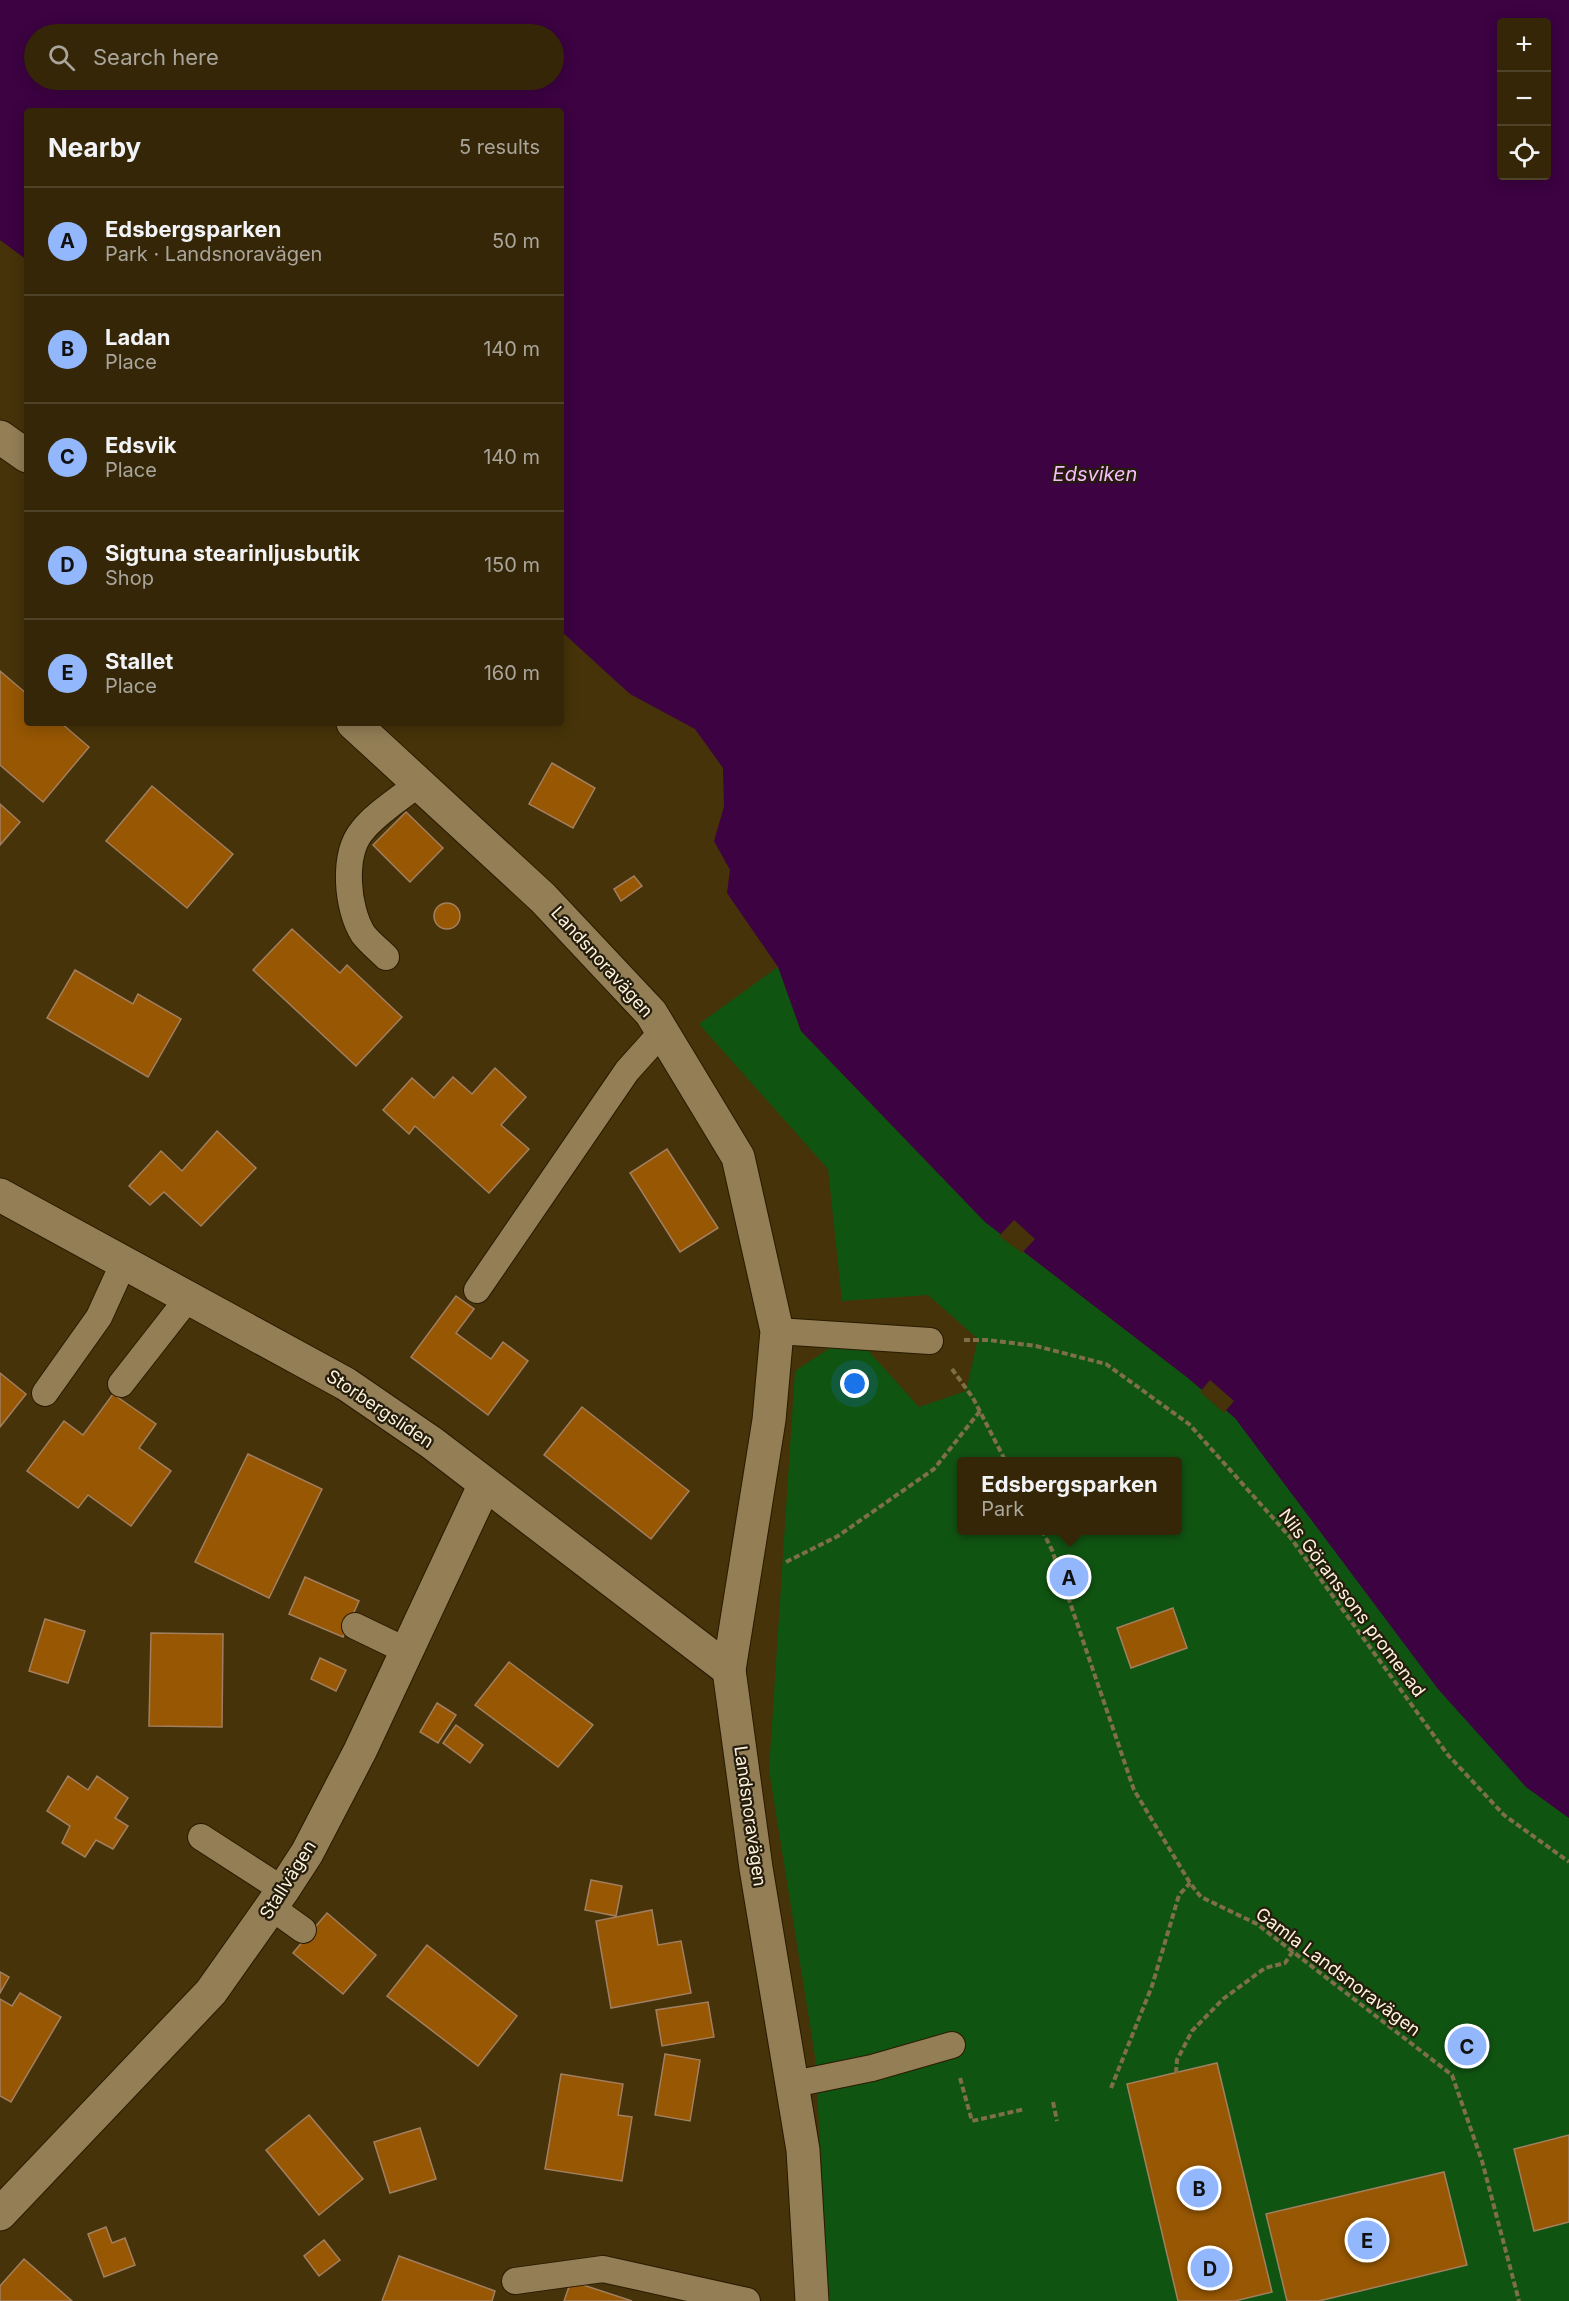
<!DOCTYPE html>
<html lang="en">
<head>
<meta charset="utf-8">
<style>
  :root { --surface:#342607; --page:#3c2e11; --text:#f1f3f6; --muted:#a9a59b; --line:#4e4328; --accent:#93b7fd }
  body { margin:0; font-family:Inter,sans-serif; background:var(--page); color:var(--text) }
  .controls { position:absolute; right:18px; top:18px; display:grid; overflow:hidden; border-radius:6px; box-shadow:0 3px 15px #0003 }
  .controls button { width:54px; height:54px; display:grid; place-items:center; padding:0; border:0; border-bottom:2px solid var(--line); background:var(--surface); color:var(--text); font:30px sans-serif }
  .you { position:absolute; left:855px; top:1384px; width:21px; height:21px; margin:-15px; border:4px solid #fff; border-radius:50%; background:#1a73e8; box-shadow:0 0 0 9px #1a73e833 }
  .badge { display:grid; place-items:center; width:39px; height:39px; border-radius:50%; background:var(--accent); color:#111; font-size:20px; font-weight:700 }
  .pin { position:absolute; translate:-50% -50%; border:3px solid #fff; box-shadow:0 2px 6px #0006 }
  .popup { position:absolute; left:957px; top:1457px; width:225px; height:78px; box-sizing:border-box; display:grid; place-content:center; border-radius:6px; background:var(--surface); filter:drop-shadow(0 2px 4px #0005); font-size:20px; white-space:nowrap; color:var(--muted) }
  .popup b { font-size:22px; color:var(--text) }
  .popup::after { content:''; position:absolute; left:50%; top:100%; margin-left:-12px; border:12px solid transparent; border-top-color:var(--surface) }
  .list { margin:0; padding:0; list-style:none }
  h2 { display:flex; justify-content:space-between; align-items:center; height:78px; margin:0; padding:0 24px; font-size:26px }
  h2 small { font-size:20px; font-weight:400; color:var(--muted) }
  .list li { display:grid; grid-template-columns:39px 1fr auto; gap:18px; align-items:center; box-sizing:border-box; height:108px; padding:0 24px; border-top:2px solid var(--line) }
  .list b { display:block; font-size:22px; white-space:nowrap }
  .list p { margin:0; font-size:20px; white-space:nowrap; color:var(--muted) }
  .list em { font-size:20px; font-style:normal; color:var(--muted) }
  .icon { flex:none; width:33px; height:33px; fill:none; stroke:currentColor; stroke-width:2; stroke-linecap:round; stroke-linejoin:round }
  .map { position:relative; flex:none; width:1569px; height:2301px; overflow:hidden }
  .search { position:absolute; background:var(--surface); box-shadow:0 3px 15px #0003; left:24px; top:24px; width:540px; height:66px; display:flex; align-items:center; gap:15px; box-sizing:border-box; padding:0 21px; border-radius:33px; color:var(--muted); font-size:22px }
  .panel { position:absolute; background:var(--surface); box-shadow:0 3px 15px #0003; left:24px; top:108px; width:540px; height:618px; border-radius:6px }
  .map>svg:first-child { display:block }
</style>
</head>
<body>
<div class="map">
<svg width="1569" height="2301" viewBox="0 0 1569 2301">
  <rect width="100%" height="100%" fill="#463309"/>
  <path fill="#105412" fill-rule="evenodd" d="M778,967L801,1031L985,1222L1188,1378L1235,1418L1526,1787L1569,1818V2301H829L815,2056L769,1770L795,1371L833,1346L863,1345L919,1407L966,1391L978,1339L928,1295L842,1301L828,1169L699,1024ZM961,1462H1177V1530H961Z"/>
  <path fill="#3c0242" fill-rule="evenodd" d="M0,0H1569V1818L1526,1787L1438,1689L1235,1418L1188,1378L985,1222L801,1031L778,967L727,893L730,870L714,841L724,807L723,768L695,729L630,694L561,631V111H27V260L0,240ZM1502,22H1546V176H1502ZM34,34H554V80H34Z"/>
  <g fill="#463309">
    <path d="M1014,1220L1035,1239L1022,1253L999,1236Z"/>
    <path d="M1210,1380L1234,1401L1224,1413L1200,1392Z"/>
  </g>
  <g fill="#975703" stroke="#a27f60" stroke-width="1.5">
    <path d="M0,671L27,694V723H61L89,747L43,802L0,765Z"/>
    <path d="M552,763L595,788L573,828L529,804Z"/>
    <path d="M152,786L233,854L187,908L106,841Z"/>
    <path d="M0,804L20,822L0,845Z"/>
    <path d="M406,812L443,848L410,882L373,845Z"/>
    <path d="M634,876L642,886L621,901L614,889Z"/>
    <circle cx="447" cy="916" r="13"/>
    <path d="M292,929L340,973L347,965L402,1017L356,1066L253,970Z"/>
    <path d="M75,970L133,1004L138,994L181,1019L148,1077L47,1018Z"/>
    <path d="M495,1068L526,1097L501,1125L529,1149L489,1193L415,1126L409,1134L383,1110L412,1078L434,1098L453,1077L472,1094Z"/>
    <path d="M217,1131L256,1168L201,1226L164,1192L150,1205L129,1186L161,1151L182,1171Z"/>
    <path d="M667,1149L718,1228L680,1252L630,1173Z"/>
    <path d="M456,1296L474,1309L456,1333L491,1359L503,1342L528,1361L488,1415L411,1357Z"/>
    <path d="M0,1373L26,1394L0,1427Z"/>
    <path d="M113,1394L156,1424L139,1448L171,1471L131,1526L88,1495L78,1508L27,1471L64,1421L83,1435Z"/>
    <path d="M582,1407L689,1491L651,1539L544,1455Z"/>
    <path d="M248,1454L322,1489L269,1598L195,1562Z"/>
    <path d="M305,1577L359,1601L343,1637L289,1614Z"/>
    <path d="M1173,1608L1187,1648L1131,1668L1117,1628Z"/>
    <path d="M45,1619L85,1631L68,1683L29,1671Z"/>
    <path d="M151,1633L223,1634L222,1727L149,1726Z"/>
    <path d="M320,1658L346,1670L336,1691L311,1679Z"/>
    <path d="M509,1662L593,1725L558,1767L475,1705Z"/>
    <path d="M437,1703L456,1715L438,1743L420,1732Z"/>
    <path d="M456,1725L483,1745L470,1763L443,1743Z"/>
    <path d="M68,1776L88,1790L97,1776L128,1798L115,1818L128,1826L113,1849L96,1840L85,1857L62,1843L70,1826L47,1811Z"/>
    <path d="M591,1880L622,1886L616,1916L585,1910Z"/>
    <path d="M652,1910L658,1945L681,1941L691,1993L611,2008L596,1921Z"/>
    <path d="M327,1913L376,1955L343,1994L293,1953Z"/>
    <path d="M427,1945L517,2016L478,2066L387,1996Z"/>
    <path d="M0,1972L9,1977L0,1993Z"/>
    <path d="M20,1993L61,2017L11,2102L0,2096V1999L12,2006Z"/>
    <path d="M708,2002L714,2037L662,2046L656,2010Z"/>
    <path d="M665,2054L700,2060L690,2121L655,2115Z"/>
    <path d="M1217,2063L1272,2292L1235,2301H1178L1127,2084Z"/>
    <path d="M561,2074L623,2084L618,2115L632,2117L622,2181L545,2169Z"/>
    <path d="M309,2115L363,2179L319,2215L266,2150Z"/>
    <path d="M420,2128L436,2179L390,2193L374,2142Z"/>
    <path d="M1569,2135V2222L1534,2231L1514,2149Z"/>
    <path d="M1444,2172L1467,2265L1319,2301H1287L1266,2214Z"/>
    <path d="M106,2227L112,2243L125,2238L135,2265L104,2277L88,2234Z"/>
    <path d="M324,2240L340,2260L319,2276L304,2256Z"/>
    <path d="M399,2256L495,2291L492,2301H382Z"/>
    <path d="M24,2259L72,2301H0V2286Z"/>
    <path d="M571,2281L632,2301H564Z"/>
  </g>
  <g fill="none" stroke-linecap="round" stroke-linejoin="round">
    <defs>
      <g id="lane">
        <path d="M386,957C379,950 369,942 363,934C347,909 342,855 362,831C376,813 401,798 419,783"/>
        <path d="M477,1290L627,1071L662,1032"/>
        <path d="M777,1331L930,1341"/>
        <path d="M121,1384L189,1297"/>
        <path d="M45,1393L99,1317L124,1262"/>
        <path d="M355,1626L407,1651"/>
        <path d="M201,1837L283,1890"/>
        <path d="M271,1907L303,1930"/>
        <path d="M794,2084L872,2068L952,2045"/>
        <path d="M515,2281L603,2269L747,2301"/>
      </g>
      <g id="street">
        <path d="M0,437L27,456"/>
        <path d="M353,723L543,898L651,1013L738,1157L777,1331L769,1420L729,1670L756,1868L803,2150L812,2301"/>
        <path d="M0,1195L346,1384L432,1443L729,1670"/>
        <path d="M0,2214L211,1992L283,1890L307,1853L360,1751L485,1484"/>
      </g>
    </defs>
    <use href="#lane" stroke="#291b00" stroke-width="28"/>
    <use href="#street" stroke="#291b00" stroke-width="35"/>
    <g stroke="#7f6e4a" stroke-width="4" stroke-dasharray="6 3" stroke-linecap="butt">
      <path d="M964,1340H988L1036,1346L1106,1364L1189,1424L1290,1537L1448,1755L1504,1815L1569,1862"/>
      <path d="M952,1369L973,1398L1006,1462"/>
      <path d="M1042,1530L1052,1550L1134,1790L1190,1883L1201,1897L1257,1924L1452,2075L1482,2161L1519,2301"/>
      <path d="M786,1562L838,1536L934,1469L980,1411"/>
      <path d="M1176,2073L1177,2060L1192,2031L1223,1999L1265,1968L1285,1963L1293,1951"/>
      <path d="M960,2078L972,2121L1025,2109"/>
      <path d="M1111,2088L1152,1986L1179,1895L1190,1883"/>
      <path d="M1053,2102L1057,2121"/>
    </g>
    <use href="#lane" stroke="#937e56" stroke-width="26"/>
    <use href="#street" stroke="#937e56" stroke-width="33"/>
  </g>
  <g text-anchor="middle" stroke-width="4.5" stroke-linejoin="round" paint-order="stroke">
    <g font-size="18" fill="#fef2dc" stroke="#251d0c">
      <text transform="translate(602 962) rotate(48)" y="6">Landsnoravägen</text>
      <text transform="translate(380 1409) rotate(34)" y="6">Storbergsliden</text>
      <text transform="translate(1352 1603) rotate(53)" y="6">Nils Göranssons promenad</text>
      <text transform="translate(750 1816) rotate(82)" y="6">Landsnoravägen</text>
      <text transform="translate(288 1880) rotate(-58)" y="6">Stallvägen</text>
      <text transform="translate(1338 1972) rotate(37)" y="6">Gamla Landsnoravägen</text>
    </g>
    <g font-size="20" font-style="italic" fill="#f6bdfc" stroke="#251d0c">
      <text x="1095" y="481">Edsviken</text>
    </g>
  </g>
</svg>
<div class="controls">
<button>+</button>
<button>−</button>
<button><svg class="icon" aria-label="locate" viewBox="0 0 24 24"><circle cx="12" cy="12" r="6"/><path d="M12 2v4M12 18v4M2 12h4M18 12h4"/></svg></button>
</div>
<div class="you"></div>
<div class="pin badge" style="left:1069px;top:1577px">A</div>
<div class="popup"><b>Edsbergsparken</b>Park</div>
<div class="pin badge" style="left:1199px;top:2188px">B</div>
<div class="pin badge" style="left:1467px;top:2046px">C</div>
<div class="pin badge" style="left:1210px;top:2268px">D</div>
<div class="pin badge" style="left:1367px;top:2240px">E</div>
<div class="search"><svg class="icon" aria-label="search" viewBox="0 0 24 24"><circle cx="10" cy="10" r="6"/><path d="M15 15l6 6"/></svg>Search here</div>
<section class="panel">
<h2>Nearby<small>5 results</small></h2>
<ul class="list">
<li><span class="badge">A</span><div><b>Edsbergsparken</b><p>Park · Landsnoravägen</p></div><em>50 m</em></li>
<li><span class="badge">B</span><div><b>Ladan</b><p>Place</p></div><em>140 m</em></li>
<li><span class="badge">C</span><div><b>Edsvik</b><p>Place</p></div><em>140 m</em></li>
<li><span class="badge">D</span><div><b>Sigtuna stearinljusbutik</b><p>Shop</p></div><em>150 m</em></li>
<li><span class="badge">E</span><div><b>Stallet</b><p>Place</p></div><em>160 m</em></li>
</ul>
</section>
</div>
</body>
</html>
